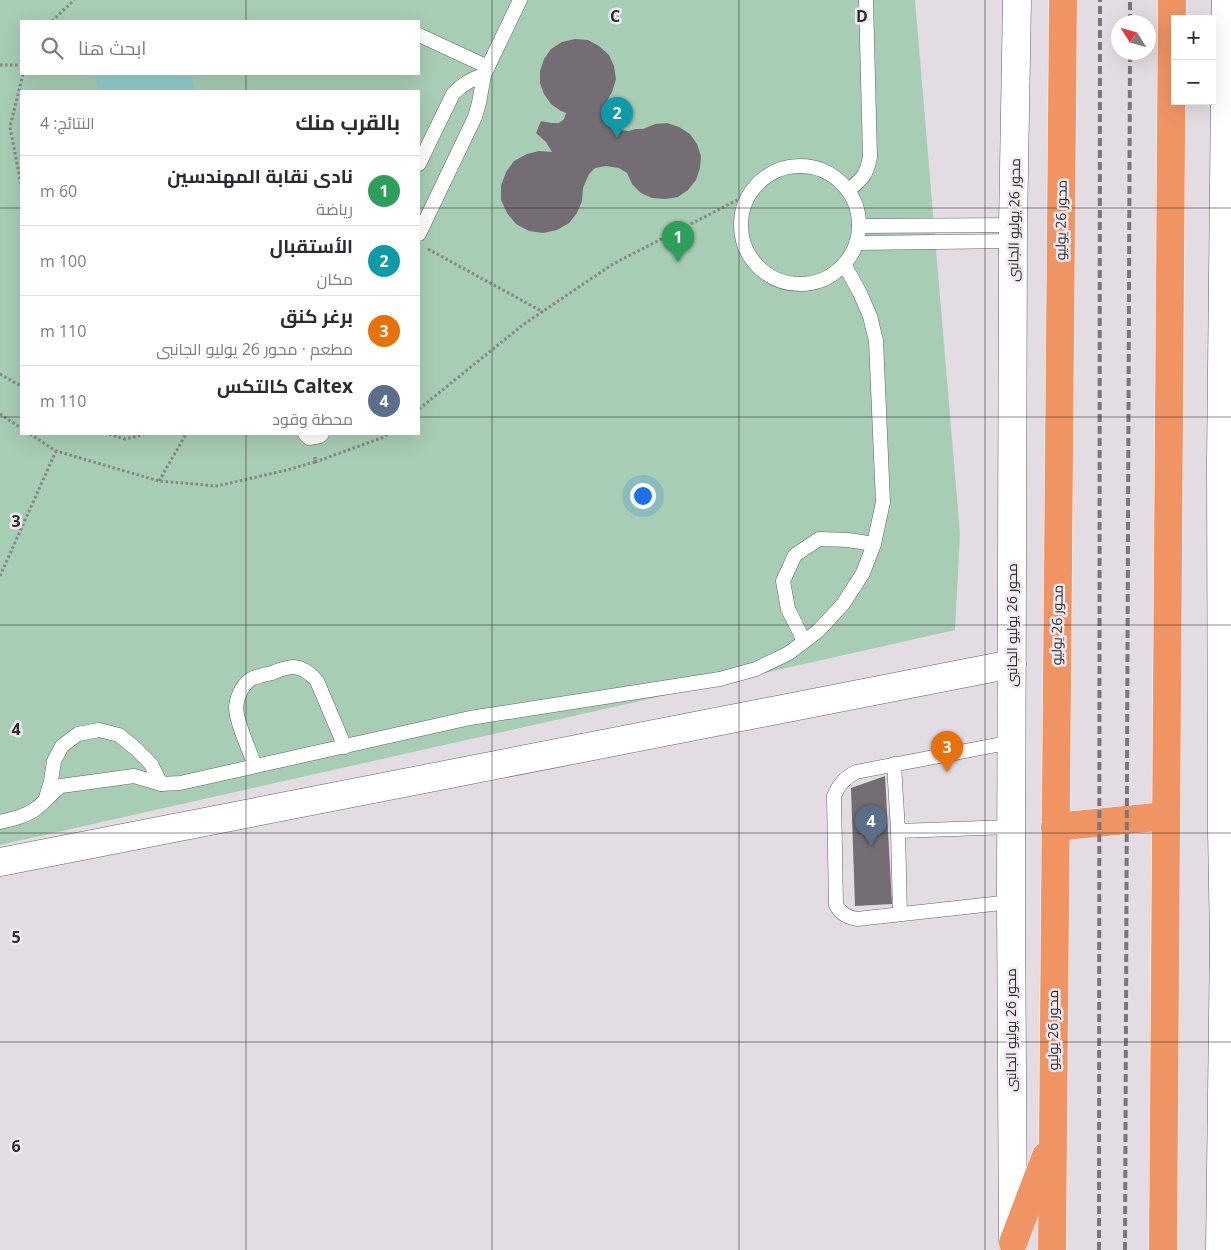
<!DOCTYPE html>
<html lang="ar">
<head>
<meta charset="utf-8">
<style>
  :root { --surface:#fff; --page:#f2f2f3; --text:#2b2b33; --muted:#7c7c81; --line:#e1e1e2; --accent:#b45309 }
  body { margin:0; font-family:"Open Sans",Cairo,sans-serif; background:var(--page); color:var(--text); direction:rtl }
  .controls { position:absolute; right:15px; top:15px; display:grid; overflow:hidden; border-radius:0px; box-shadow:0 5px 20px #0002 }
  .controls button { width:45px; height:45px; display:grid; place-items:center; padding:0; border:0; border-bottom:1px solid var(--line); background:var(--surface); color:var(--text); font:25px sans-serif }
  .compass { position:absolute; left:1111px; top:15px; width:45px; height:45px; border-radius:50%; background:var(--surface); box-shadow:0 5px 20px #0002; rotate:307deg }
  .you { position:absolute; left:642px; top:495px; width:18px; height:18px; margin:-12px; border:4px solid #fff; border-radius:50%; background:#1a73e8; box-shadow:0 0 0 8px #1a73e833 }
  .badge { display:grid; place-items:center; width:32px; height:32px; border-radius:50%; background:var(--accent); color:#fff; font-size:16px; font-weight:700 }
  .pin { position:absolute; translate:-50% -41px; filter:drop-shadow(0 1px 2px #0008) }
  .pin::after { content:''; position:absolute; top:26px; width:18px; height:15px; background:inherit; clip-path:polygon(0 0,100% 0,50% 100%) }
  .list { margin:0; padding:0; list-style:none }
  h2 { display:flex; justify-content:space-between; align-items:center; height:65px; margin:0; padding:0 20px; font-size:21px }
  h2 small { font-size:16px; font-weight:400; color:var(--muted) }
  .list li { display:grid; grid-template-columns:32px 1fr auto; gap:15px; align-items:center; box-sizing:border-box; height:70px; padding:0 20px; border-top:1px solid var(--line) }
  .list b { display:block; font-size:19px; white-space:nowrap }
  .list p { margin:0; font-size:16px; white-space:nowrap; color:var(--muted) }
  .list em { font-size:16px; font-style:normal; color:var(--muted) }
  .icon { flex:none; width:28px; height:28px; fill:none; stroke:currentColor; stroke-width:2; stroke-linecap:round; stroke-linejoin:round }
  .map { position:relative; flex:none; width:1231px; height:1250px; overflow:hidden; direction:ltr }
  .search { position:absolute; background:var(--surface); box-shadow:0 5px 20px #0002; left:20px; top:20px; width:400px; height:55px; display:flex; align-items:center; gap:12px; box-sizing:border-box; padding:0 18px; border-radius:0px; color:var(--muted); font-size:19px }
  .panel { position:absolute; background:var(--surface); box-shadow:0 5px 20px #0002; left:20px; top:90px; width:400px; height:345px; border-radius:0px; direction:rtl }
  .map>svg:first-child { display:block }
</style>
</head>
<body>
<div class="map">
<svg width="1231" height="1250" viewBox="0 0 1231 1250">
  <rect width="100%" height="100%" fill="#e3dce3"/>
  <path fill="#a7cdb4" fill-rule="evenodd" d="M0,0H915L960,534L955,630L0,845ZM21,21H419V74H21ZM21,91H419V434H21Z"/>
  <path fill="#93cccc" d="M94,74H190L195,91H99Z"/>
  <g fill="#746d73">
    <path d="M575,39L588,40L599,46L609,55L614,66L616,79L612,92L606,103L605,118L607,125L621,130L629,131L635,129H643L655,124L667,123L679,127L690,134L697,144L701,156L700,168L696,180L688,190L678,197L665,199L652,198L641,193L632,184L627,173L619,168L606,166L595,168L589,174L583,188L582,201L577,213L569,223L557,230L543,233L529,231L516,224L507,213L501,200V186L506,172L514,161L527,154L539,151L552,152L546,142L536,133L541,121L551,123H559L564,119L566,113L561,111L551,104L544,94L540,83V71L544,59L551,49L562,42Z"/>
    <path d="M885,776L892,904L855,906L851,788Z"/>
  </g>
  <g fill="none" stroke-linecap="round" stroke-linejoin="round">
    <defs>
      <g id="service">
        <path d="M419,35L488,67"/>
        <path d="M484,75L520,0"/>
        <path d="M419,164L453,94C462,84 471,79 484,75L479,103L475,117L419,234"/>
        <circle cx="800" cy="225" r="59"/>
        <path d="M848,190C862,180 867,174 870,157L866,0"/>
        <path d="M859,226L1013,225"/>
        <path d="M856,243L1014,241"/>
        <path d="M305,434L309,438L320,436L322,434"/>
        <path d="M804,641L788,609L783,581L795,555L819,539L848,540L874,544"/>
        <path d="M894,764L898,831L900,914"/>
        <path d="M255,766C250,751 236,722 236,707C237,696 243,683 253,678C259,676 266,674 272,673C279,670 286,667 294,667C304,668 311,674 317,681L345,747"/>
        <path d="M46,798L51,781L54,761L62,746L78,734L99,730L119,735L135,748L151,764L161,784"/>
        <path d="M0,822C13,819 26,816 37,808C45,801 52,793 61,786L134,776L161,784L180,783L470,718L720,679L756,669L789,653L818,631L843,604L863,573L874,544L883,502L876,341L870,316L860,293L844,264"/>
        <path d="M898,831L1011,827"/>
        <path d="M1011,902L857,919C847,917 841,914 836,905L834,796C839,784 845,778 856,772L1012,742"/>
      </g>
      <path id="minor" d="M0,862L1012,664"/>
      <g id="secondary">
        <path d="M1013,1243L1011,902L1013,225L1017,0"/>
        <path d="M1220,1250L1224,941L1222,830L1221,463L1226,0"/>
      </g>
      <g id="trunk">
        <path d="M1055,827L1166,816"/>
        <path d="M1013,1243L1046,1156"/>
        <path d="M1052,1250L1063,0"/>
        <path d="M1163,1250L1172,0"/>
      </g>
    </defs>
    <use href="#service" stroke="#676067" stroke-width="15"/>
    <use href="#minor" stroke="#676067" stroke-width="29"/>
    <use href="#secondary" stroke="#676067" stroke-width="29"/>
    <use href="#trunk" stroke="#fff" stroke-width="29"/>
    <g stroke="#888488" stroke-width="3" stroke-dasharray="2.5 2.5" stroke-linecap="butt">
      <path d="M52,21L74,0"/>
      <path d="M0,65H21"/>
      <path d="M21,184L10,127L23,74"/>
      <path d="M428,249L543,312"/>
      <path d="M0,374L21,386"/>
      <path d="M419,409L524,324L613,264L749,194"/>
      <path d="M0,414L21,428"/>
      <path d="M30,434L56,451L159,481L217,486L287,470L315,462V455"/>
      <path d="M109,434L125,439L142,435L144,434"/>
      <path d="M315,462L384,437L388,434"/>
      <path d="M159,481L186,434"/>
      <path d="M0,576L56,451"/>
    </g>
    <use href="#service" stroke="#fff" stroke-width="14"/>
    <use href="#minor" stroke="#fff" stroke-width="28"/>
    <use href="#secondary" stroke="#fff" stroke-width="28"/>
    <use href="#trunk" stroke="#f09464" stroke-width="28"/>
    <g stroke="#7a767a" stroke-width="4" stroke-dasharray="8 4" stroke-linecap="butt">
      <path d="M1130,22V0"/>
      <path d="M1099,1250L1100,0"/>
      <path d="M1125,1250L1130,52"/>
    </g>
  </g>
  <path fill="none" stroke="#2e2c2e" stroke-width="1" stroke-opacity="0.55" d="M246,0V21M492,0V1250M739,0V1250M985,0V1250M246,74V91M0,208H21M419,208H1231M0,417H21M419,417H1231M246,434V1250M0,625H1231M0,833H1231M0,1042H1231"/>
  <g text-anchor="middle" stroke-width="5" stroke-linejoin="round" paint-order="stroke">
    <g font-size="14" fill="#2e2c2e" stroke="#f1e9f0">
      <text transform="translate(1014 220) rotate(-89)" y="5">محور 26 يوليو الجانبى</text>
      <text transform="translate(1061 220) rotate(-89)" y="5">محور 26 يوليو</text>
      <text transform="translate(1012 625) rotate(-90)" y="5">محور 26 يوليو الجانبى</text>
      <text transform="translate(1057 625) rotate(-89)" y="5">محور 26 يوليو</text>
      <text transform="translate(1011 1030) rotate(-90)" y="5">محور 26 يوليو الجانبى</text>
      <text transform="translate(1053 1030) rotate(-90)" y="5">محور 26 يوليو</text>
    </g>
  </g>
  <g font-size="16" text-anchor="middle" font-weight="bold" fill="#2e2c2e" stroke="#f1e9f0" stroke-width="5" stroke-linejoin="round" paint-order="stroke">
    <text x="615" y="22">C</text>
    <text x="862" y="22">D</text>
    <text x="16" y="527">3</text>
    <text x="16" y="735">4</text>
    <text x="16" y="943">5</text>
    <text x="16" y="1152">6</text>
  </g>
</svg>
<div class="controls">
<button>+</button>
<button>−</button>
</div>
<svg class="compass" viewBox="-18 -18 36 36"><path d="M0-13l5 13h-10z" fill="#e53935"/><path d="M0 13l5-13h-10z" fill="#7c7c81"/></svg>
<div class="you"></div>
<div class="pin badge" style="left:678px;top:262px;background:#2e9e5b">1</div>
<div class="pin badge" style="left:617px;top:138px;background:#0f9aa8">2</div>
<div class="pin badge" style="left:947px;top:772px;background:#e8710a">3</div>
<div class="pin badge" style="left:871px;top:846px;background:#5c6f8a">4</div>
<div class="search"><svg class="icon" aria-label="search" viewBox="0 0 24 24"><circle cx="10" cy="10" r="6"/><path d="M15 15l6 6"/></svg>ابحث هنا</div>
<section class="panel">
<h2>بالقرب منك<small>النتائج: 4</small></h2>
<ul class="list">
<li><span class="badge" style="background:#2e9e5b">1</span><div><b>نادى نقابة المهندسين</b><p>رياضة</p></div><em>60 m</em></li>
<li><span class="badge" style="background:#0f9aa8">2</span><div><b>الأستقبال</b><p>مكان</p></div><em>100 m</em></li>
<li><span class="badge" style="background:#e8710a">3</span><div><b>برغر كنق</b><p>مطعم · محور 26 يوليو الجانبى</p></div><em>110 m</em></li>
<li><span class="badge" style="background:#5c6f8a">4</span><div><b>Caltex كالتكس</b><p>محطة وقود</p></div><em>110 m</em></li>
</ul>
</section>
</div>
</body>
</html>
